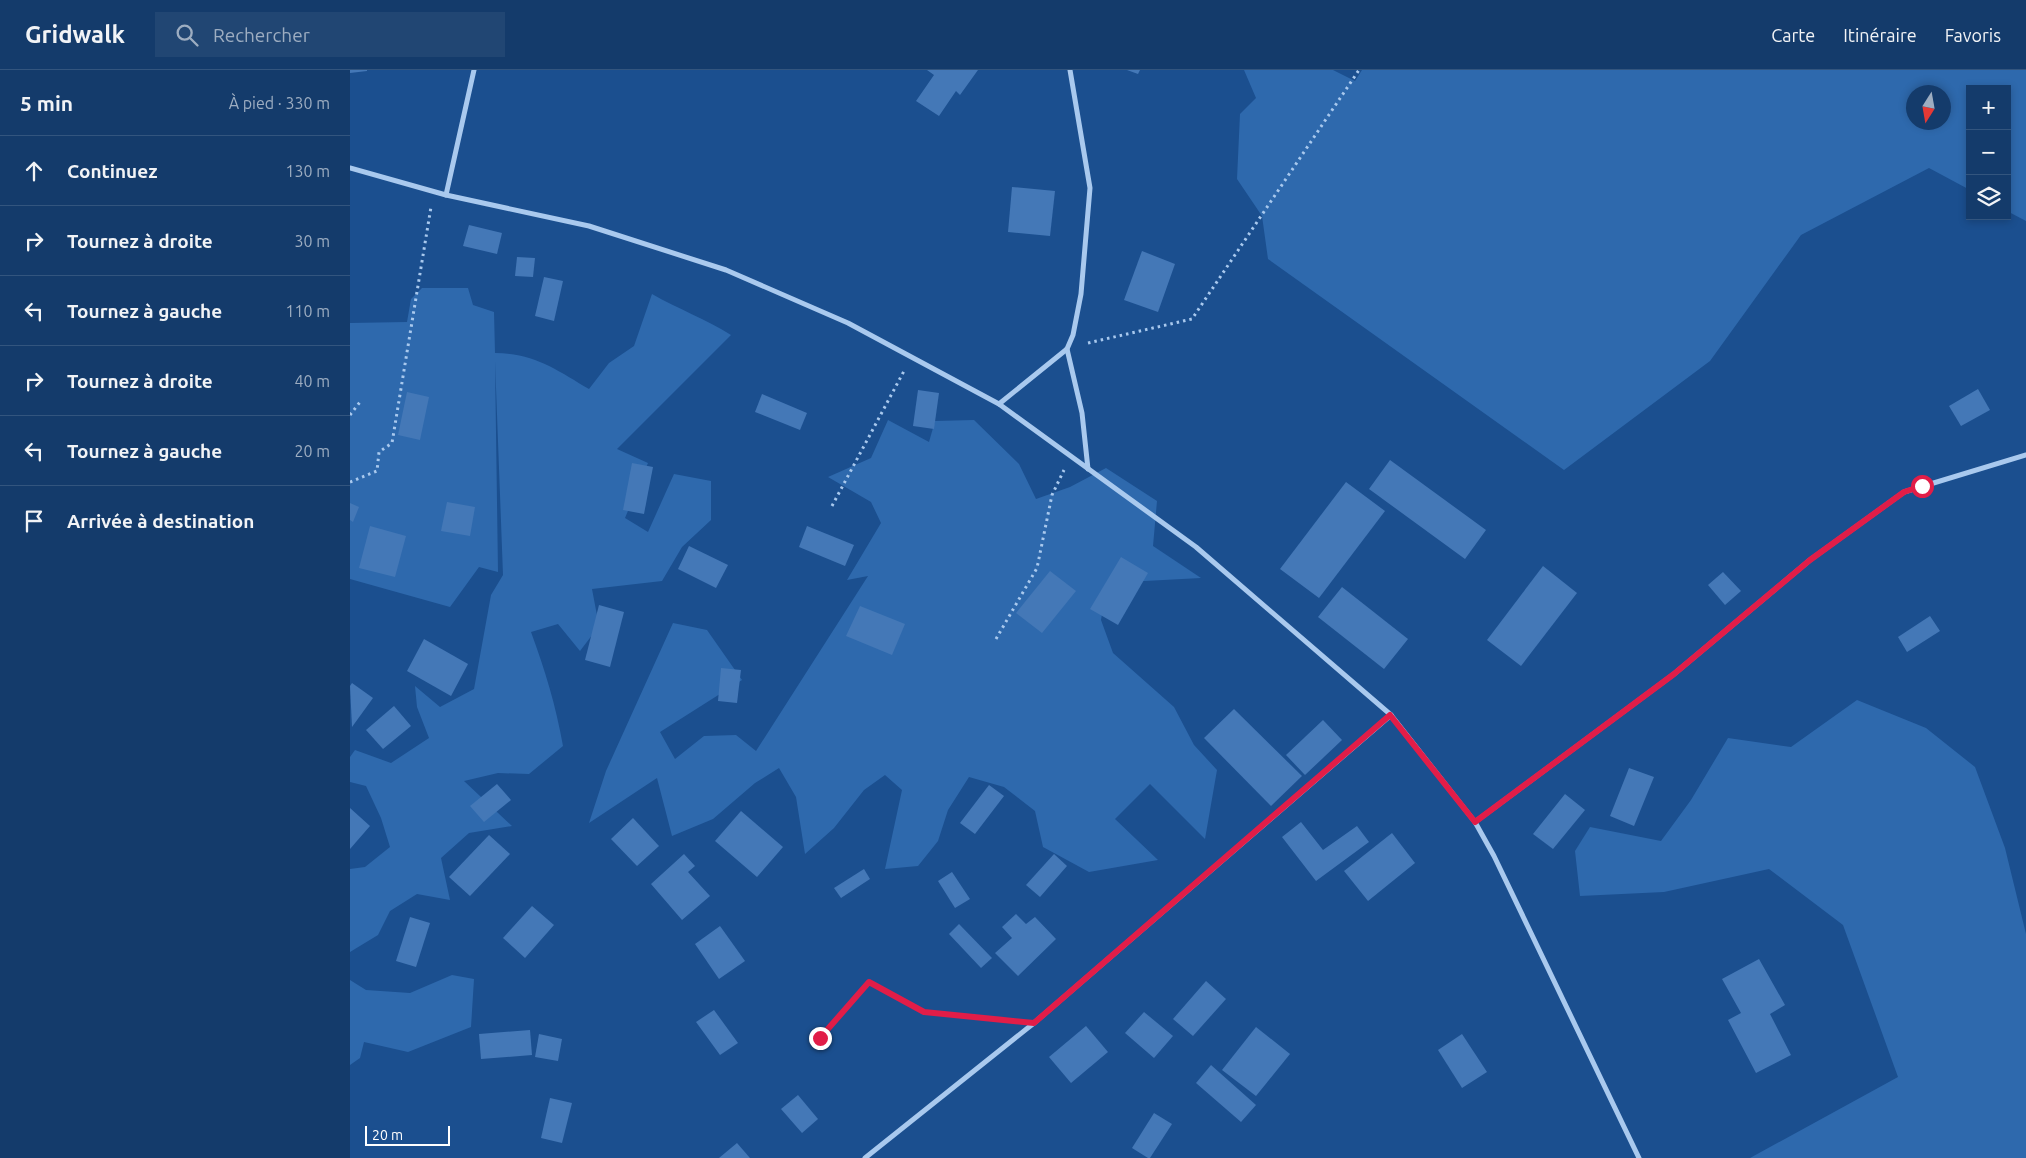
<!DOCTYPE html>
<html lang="fr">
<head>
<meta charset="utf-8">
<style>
  :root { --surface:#143b6b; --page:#214673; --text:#f1f3f6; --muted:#9dadc1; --line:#33557e }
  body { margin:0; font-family:Ubuntu,sans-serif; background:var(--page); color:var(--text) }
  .controls { position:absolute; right:15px; top:15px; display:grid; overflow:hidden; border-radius:0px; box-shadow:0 2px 8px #0003 }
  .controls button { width:45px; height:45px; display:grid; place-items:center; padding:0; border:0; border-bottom:1px solid var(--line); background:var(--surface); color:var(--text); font:25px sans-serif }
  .compass { position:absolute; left:1556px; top:15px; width:45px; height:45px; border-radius:50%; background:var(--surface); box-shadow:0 2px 8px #0003; rotate:191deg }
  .scale { position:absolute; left:15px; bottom:12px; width:85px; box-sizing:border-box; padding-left:5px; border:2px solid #fff; border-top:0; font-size:14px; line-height:18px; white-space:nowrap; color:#fff; -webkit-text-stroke:4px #1b4f8f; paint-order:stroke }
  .stop { position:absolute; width:15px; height:15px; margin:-11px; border:4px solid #e11d48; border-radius:50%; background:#fff }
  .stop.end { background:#e11d48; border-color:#fff; box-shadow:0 1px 5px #0008 }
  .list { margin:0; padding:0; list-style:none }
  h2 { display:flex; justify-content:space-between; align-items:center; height:65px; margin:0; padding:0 20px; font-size:21px }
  h2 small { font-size:16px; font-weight:400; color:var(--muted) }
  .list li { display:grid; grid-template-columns:32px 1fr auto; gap:15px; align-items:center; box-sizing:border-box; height:70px; padding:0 20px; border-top:1px solid var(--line) }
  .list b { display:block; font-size:19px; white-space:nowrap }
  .list em { font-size:16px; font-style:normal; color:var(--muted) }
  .icon { flex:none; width:28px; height:28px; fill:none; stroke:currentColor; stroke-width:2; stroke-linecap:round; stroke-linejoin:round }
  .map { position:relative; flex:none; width:1676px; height:1088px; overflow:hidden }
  header { display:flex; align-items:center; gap:30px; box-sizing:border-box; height:70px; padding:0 25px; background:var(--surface); border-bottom:1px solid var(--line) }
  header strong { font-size:24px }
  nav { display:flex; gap:28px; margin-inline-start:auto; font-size:18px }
  .search { width:350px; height:45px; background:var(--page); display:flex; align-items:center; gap:12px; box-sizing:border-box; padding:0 18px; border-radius:0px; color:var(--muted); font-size:19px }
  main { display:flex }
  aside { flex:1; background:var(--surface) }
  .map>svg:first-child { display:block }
</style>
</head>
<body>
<header>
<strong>Gridwalk</strong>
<div class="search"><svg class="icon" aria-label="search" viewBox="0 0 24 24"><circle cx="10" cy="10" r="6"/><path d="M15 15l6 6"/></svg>Rechercher</div>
<nav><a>Carte</a><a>Itinéraire</a><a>Favoris</a></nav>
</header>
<main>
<aside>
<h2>5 min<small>À pied · 330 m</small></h2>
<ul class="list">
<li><svg class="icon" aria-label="ahead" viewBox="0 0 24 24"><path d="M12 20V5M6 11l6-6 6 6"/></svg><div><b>Continuez</b></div><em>130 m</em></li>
<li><svg class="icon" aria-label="right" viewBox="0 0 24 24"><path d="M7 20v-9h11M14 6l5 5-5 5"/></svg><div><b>Tournez à droite</b></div><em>30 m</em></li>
<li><svg class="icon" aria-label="left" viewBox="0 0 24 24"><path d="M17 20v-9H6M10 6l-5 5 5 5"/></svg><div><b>Tournez à gauche</b></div><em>110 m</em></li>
<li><svg class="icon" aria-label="right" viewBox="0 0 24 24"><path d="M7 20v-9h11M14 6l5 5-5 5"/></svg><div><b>Tournez à droite</b></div><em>40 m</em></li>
<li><svg class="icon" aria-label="left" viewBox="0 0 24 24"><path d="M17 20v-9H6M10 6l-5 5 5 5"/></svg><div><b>Tournez à gauche</b></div><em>20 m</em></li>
<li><svg class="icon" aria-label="arrive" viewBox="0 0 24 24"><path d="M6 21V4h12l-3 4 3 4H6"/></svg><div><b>Arrivée à destination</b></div></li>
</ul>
</aside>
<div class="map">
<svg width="1676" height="1088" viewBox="0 0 1676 1088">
  <rect width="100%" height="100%" fill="#1b4f8f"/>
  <g fill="#2e69ad" fill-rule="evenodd">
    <path d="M894,0H983L1005,11L1012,0H1676V151L1657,141V19H1620V120L1579,98L1451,165L1360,291L1214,400L918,189L912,146L887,109L890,44L906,28ZM1594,22V52H1564V22Z"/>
    <path d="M72,218H118L123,235L144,242L145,283C184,283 207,300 239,319L259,293L284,276L302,224C328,239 356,249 381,265L267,379L298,393L275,448L298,462L324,404L361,411V450L332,477L312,511L242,519L249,556L230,581L208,554L181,562C195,600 206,636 213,676L179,704L148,703L114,711L162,756L119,763L91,788L100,830L67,824L40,841L28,865L0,882V799L15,797L40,777L31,748L16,716L0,712V687L5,680L41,693L79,668L67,637L65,616L90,637L124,619L141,525L153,505L145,291L148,502L129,497L100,537L0,509V253L57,252L61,229Z"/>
    <path d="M538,350L579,372L585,351L624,350L669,394L686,429L720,417L756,398L807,431L803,476L851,508L757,513L751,550L763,583L824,637L844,675L867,700L855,769L800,714L765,749L808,790L739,802L693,777L685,741L654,717L619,707L598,740L588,771L568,796L535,799L552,720L535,705L514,720L484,758L455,784L446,727L429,698L405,713L363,749L322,766L307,708L239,753L256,701L323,553L357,560L392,610L310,662L325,689L354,666L386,665L406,681L518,506L497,510L531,453L521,432L478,407L521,388Z"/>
    <path d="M1507,630L1576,658L1625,697L1655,778L1676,864V1088H1400L1548,1007L1493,855L1419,799L1314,822L1230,826L1225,781L1240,757L1311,771L1341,730L1378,668L1441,677Z"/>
    <path d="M102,905L124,909L121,957L58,982L14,972L10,988L0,995V910L16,920L60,923Z"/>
  </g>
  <g fill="#4478b7">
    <path d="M0,0H17V1L0,3Z"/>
    <path d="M577,0H628L610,25L606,21L589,46L566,31L584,5Z"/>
    <path d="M777,0H790L788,4Z"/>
    <path d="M662,117L705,121L700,166L658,162Z"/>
    <path d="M119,155L152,163L147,184L113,176Z"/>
    <path d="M792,181L825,194L808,242L774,230Z"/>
    <path d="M167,187L185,188L183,207L165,206Z"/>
    <path d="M194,207L213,211L204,251L185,246Z"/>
    <path d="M1628,319L1640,340L1611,356L1599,336Z"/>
    <path d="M568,320L589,323L584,359L563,356Z"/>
    <path d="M57,322L79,327L70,370L48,365Z"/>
    <path d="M412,324L457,343L450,360L405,342Z"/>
    <path d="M1040,390L1136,460L1115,489L1019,419Z"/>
    <path d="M282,393L303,397L294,444L273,440Z"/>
    <path d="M996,412L1035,441L969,528L930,499Z"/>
    <path d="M97,432L125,437L120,466L91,461Z"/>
    <path d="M0,433L9,437L3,452L0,450Z"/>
    <path d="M20,456L56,466L45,507L9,498Z"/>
    <path d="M457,456L504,475L495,496L449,477Z"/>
    <path d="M339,476L378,495L366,518L328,499Z"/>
    <path d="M771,487L798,503L768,555L740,539Z"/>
    <path d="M1193,496L1227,523L1171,596L1137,570Z"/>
    <path d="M700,501L726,521L692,563L666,543Z"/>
    <path d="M1373,502L1391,521L1375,535L1358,515Z"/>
    <path d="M992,517L1058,569L1034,599L968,547Z"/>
    <path d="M249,535L274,542L260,597L235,590Z"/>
    <path d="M510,536L555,554L542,585L496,566Z"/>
    <path d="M1580,546L1590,561L1557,582L1548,567Z"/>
    <path d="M74,569L118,594L101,626L57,601Z"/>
    <path d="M371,598L391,600L387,633L368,631Z"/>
    <path d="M2,613L23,628L2,657L0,616Z"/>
    <path d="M44,636L61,656L33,679L16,660Z"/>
    <path d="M884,639L952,706L921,736L854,668Z"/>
    <path d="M973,650L992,670L955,705L936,685Z"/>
    <path d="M1279,698L1304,707L1284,756L1260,746Z"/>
    <path d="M147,714L161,730L134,752L120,736Z"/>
    <path d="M639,715L654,726L625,764L610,753Z"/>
    <path d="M1215,724L1235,740L1203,779L1183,764Z"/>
    <path d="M0,738L20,756L0,779Z"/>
    <path d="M391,741L433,777L407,807L365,771Z"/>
    <path d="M283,748L309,776L287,796L261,769Z"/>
    <path d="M951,752L973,780L1007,756L1019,772L966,811L932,767Z"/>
    <path d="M1042,763L1065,793L1018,831L994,801Z"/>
    <path d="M139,765L160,784L120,826L99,807Z"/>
    <path d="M334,784L345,796L338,802L360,826L332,850L301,814Z"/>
    <path d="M704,784L717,796L690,827L676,815Z"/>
    <path d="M514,799L520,809L491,828L484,818Z"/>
    <path d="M602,802L620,829L605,838L588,811Z"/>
    <path d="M182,836L204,855L175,888L153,868Z"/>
    <path d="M666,844L676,854L685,847L706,869L668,906L645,883L662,868L652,857Z"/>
    <path d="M60,847L80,853L66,897L46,891Z"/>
    <path d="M609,854L642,888L631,898L599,864Z"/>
    <path d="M370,856L395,891L369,909L345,874Z"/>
    <path d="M1409,889L1435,935L1420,944L1441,985L1406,1003L1378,950L1391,943L1372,909Z"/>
    <path d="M856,911L876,929L843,966L823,949Z"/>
    <path d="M364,940L388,973L370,985L346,952Z"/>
    <path d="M794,942L823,966L804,988L775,963Z"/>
    <path d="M736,956L758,982L721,1013L699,987Z"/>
    <path d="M906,957L940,984L906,1026L872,1000Z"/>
    <path d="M180,960L182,985L131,989L129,964Z"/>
    <path d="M189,964L212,969L208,991L185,987Z"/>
    <path d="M1112,964L1137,1002L1112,1018L1088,980Z"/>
    <path d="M861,995L906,1035L891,1052L846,1013Z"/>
    <path d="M448,1025L468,1049L452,1063L431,1039Z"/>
    <path d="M200,1028L222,1033L212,1073L191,1068Z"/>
    <path d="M804,1043L822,1054L800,1088H798L782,1078Z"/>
    <path d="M387,1073L400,1088H369Z"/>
  </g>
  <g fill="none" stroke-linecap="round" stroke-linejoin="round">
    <g stroke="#a9c9ee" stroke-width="3" stroke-dasharray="2.5 4" stroke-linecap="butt">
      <path d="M738,273L842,249L1009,0"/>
      <path d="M0,345L10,332"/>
      <path d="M0,412L27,401L29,382L42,373L81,137"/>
      <path d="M482,436L554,301"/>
      <path d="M646,569L687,498L702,425L714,400"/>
      <path d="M470,968L519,912L574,942L659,950"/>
    </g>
    <g stroke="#a9c9ee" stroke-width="5">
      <path d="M0,98L96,125L239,156L376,200L498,253L649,334L846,477L1041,645L1125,752L1144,786L1289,1088"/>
      <path d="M96,125L124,0"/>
      <path d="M717,279L732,343L738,399"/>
      <path d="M649,334L717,279L723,265L731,224L740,118L720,0"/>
      <path d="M1125,752L1324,604L1460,490L1554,422L1676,385"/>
      <path d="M515,1088L684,953L1041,645"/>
    </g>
  </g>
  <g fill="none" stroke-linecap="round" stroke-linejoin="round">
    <path stroke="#e11d48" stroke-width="6" d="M470,968L519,912L574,942L684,953L1040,645L1125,752L1324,604L1460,490L1554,422L1572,416"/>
  </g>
</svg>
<div class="controls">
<button>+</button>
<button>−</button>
<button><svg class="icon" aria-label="layers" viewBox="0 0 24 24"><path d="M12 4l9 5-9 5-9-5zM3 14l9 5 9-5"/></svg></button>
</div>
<svg class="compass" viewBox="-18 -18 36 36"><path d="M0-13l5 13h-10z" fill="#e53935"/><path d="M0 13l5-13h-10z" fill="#9dadc1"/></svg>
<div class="scale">20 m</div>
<div class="stop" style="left:1572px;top:416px"></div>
<div class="stop end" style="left:470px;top:968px"></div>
</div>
</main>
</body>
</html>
